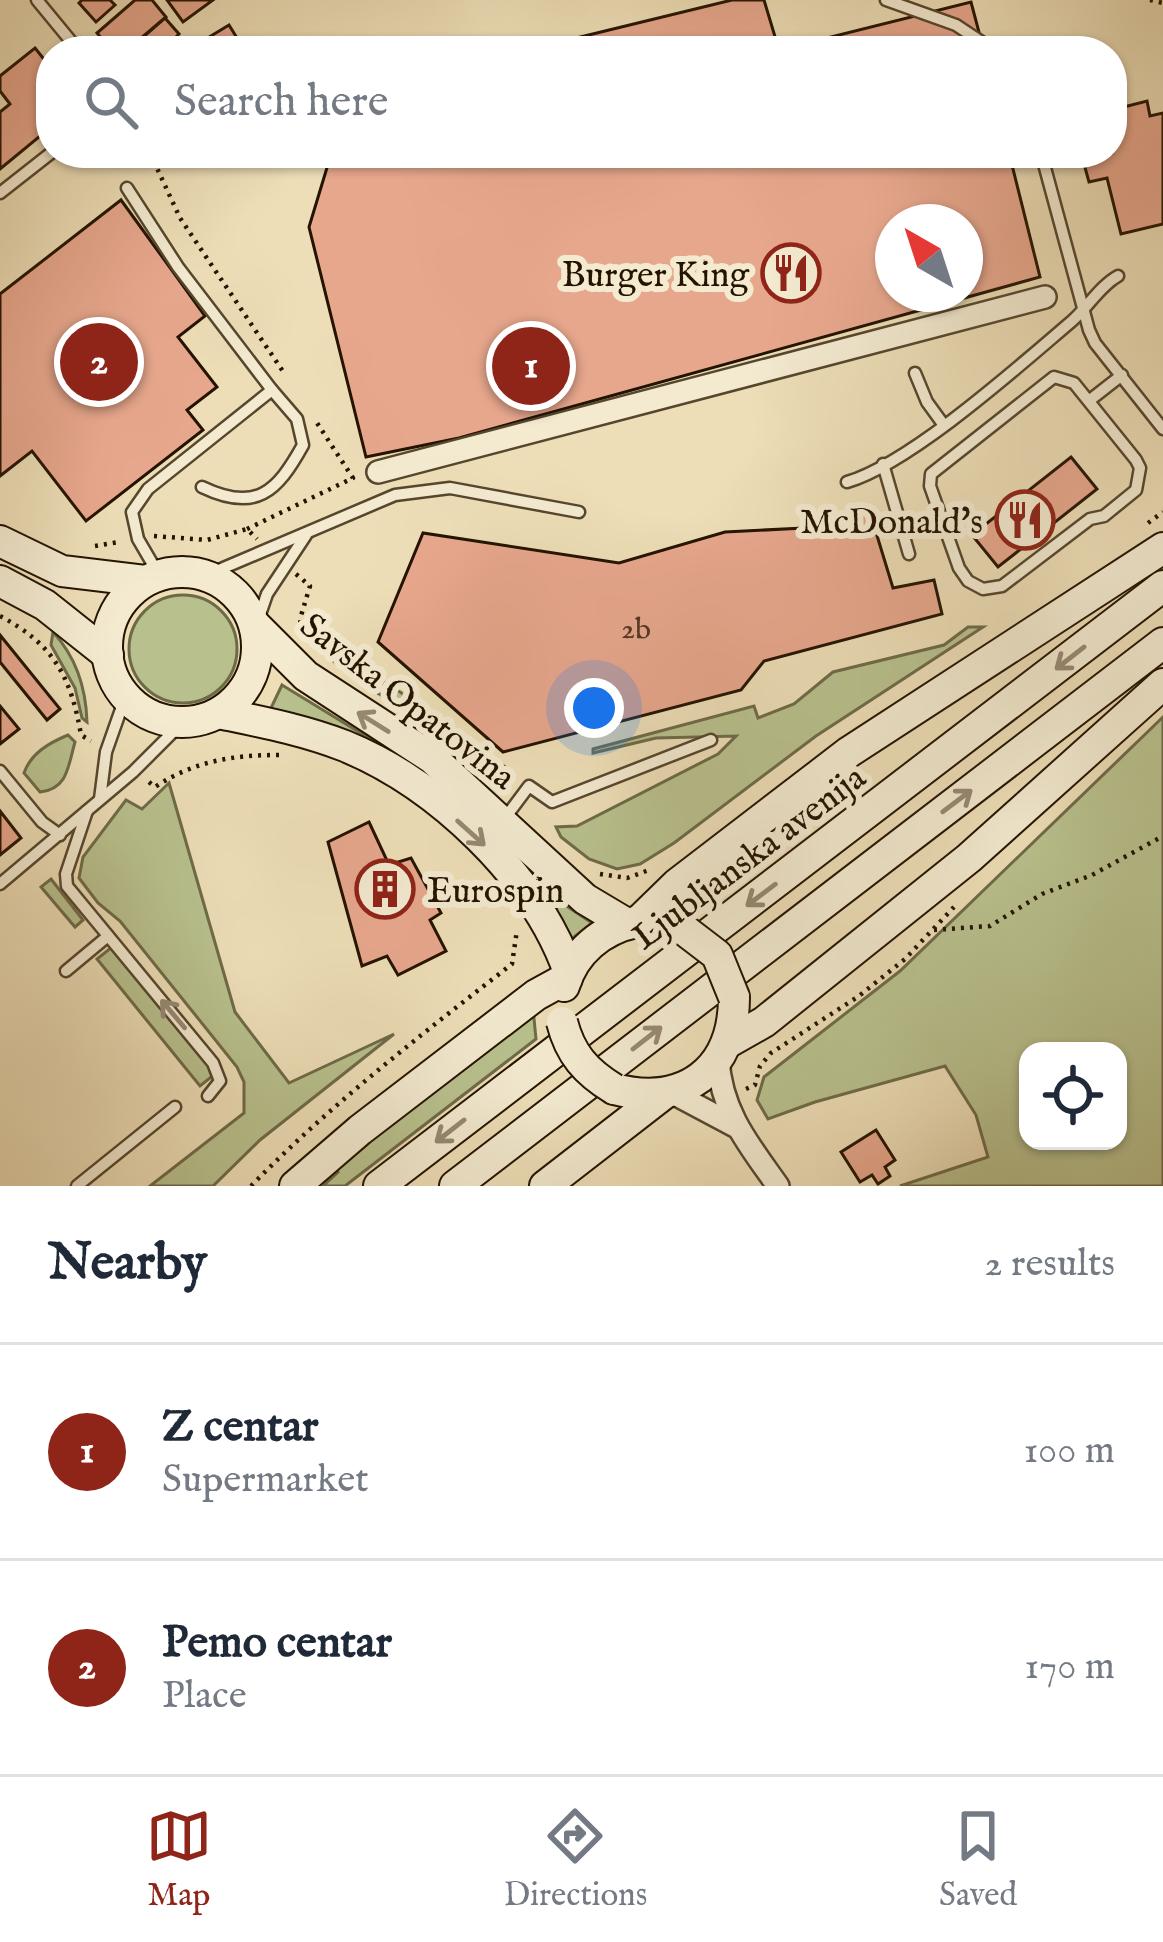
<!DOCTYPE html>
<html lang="en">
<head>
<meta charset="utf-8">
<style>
  :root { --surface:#fff; --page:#f6f6f7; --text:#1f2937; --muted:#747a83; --line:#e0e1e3; --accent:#8f2418 }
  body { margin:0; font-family:"IM FELL English",serif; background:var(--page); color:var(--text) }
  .controls { position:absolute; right:36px; bottom:36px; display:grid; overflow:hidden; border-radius:24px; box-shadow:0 3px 9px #0004 }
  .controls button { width:108px; height:108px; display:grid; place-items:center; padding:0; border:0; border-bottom:3px solid var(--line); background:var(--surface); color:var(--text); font:60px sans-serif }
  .compass { position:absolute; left:875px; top:204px; width:108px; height:108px; border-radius:50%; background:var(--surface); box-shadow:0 3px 9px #0004; rotate:321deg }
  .you { position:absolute; left:594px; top:708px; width:42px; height:42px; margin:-30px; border:9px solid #fff; border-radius:50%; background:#1a73e8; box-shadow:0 0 0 18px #1a73e833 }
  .badge { display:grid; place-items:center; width:78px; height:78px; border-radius:50%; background:var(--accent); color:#fff; font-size:39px; font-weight:700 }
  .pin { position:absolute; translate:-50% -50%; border:6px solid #fff; box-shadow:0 3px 12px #0006 }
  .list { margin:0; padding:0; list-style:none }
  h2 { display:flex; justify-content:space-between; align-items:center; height:156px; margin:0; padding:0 48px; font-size:51px }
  h2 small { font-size:39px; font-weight:400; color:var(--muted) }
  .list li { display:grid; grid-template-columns:78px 1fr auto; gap:36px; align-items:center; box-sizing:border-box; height:216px; padding:0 48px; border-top:3px solid var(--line) }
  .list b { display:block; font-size:45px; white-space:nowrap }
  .list p { margin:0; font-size:39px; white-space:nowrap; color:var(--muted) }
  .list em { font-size:39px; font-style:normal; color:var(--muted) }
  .icon { flex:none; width:66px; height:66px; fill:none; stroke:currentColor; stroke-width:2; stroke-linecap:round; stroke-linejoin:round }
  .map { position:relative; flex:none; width:1163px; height:1186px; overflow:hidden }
  .search { position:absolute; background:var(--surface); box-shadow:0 3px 9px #0004; left:36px; right:36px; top:36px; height:132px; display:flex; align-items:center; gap:30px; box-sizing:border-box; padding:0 42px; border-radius:48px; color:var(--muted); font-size:45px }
  .sheet { height:588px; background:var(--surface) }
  nav { display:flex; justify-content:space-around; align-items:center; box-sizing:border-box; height:168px; border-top:3px solid var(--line); background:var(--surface); font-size:33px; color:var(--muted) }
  nav a { display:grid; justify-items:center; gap:6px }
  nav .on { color:var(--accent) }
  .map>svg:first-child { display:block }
</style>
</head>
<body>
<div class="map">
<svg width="1163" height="1186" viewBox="0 0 1163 1186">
  <rect width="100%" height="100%" fill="#eddeb7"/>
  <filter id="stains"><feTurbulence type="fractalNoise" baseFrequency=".00167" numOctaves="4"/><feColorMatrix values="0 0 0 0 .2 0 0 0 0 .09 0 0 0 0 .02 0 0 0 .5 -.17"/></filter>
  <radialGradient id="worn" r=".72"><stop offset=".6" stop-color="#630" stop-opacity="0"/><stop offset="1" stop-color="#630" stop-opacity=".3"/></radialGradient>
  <g fill="#b8c18e" stroke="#6e6a48" stroke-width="3" fill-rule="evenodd">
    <circle cx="183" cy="649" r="54"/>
    <path d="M968,627H983L816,736L674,843L640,864L617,869L589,859L561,837L556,827L577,826L718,754L736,736L656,738L593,753V749L754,706L758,718L794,704L833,672L944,645Z"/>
    <path d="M53,632C76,657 86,687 87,722L82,718L75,688L51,645Z"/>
    <path d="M311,635L450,724L509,770L486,765L441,732L445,724L420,709L415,714C375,692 337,674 311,635Z"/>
    <path d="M282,685L431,776L545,882L539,888L317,723L270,710Z"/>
    <path d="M1163,717V1186H900L988,1157L976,1115L945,1066L815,1102L768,1119L757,1100L764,1077L900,971ZM1028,1051H1118V1141H1028Z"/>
    <path d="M68,735L75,742C68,766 68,789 40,792L24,773C31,753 49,743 68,735Z"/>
    <path d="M169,783L235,1012L289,1083L394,1034L260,1140L213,1186H150L244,1113V1082L237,1067L120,921L98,903L79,878L83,857L126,800L142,809Z"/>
    <path d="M51,879L83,920L75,927L41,887Z"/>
    <path d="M562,903L592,923L569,941L554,910Z"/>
    <path d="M112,947L215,1074L200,1086L97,959Z"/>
    <path d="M533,1008L536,1039L345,1186H323L338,1172L333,1166Z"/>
  </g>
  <g fill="#e7a78d" stroke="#241301" stroke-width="3" fill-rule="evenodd">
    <path d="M82,0H110L115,5L96,22L79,3Z"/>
    <path d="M135,0H152L166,17L126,51H112L97,33Z"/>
    <path d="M167,0H213L183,22Z"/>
    <path d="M732,0H764L779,50L971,2L984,51H523Z"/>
    <path d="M165,18L179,34L161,51H127Z"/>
    <path d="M229,25L245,51H199L196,45Z"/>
    <path d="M35,48L51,68V137L45,142L40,136L0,169V112L10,104L0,91V76Z"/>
    <path d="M1147,101L1150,116L1163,113V224L1121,234L1107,178L1089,182L1081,153H1112V110Z"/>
    <path d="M363,153H1009L1040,277L459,438L366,457L309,227L329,161ZM893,222H965V294H893Z"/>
    <path d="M121,200L205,316L178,337L217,387L187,410L203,430L86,521L32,451L0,476V294Z"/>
    <path d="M1071,457L1097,489L998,567L972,535Z"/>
    <path d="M868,506L893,588L934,580L942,614L764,661L741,690L503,752L378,642L423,533L619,563L725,532L804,528Z"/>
    <path d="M0,635L60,709L47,720L0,662Z"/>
    <path d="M0,706L19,729L0,744Z"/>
    <path d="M0,811L21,838L0,855Z"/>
    <path d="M369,822L389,865L411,858L441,913L430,920L446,951L398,975L387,956L362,966L328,842Z"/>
    <path d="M876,1130L895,1160L885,1167L890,1176L878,1184L872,1175L860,1182L841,1152Z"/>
  </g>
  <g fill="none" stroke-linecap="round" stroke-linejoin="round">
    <defs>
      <g id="lane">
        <path d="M37,0L79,51"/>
        <path d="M886,0L956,25L995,51"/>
        <path d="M1041,153L1089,330L1095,343L1163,429"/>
        <path d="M127,188L178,267L272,390L148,489L132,512L138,539L159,575"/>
        <path d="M0,193L51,153"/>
        <path d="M915,373L927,402L943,424"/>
        <path d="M1054,377L1074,383L1136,460L1140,468L1136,490L1104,516L1090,519L1002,586L983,589L968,581L959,568L930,486L931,474Z"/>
        <path d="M1090,400L1122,375"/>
        <path d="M883,464L909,554"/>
        <path d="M847,482C911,463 1019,366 1072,321C1088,307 1100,286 1118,276"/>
        <path d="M202,487C256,513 277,492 303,445L297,419L272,390"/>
        <path d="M207,575L395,495L450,488L579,512"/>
        <path d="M257,623L267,594L306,535"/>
        <path d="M0,771L42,822L60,835"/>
        <path d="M100,799L106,752L125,698"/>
        <path d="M87,811L66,874L67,886L213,1063L220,1081L208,1096"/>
        <path d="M505,818L529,786L552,802L711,740"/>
        <path d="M0,884L133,772L183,722"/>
        <path d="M66,971L108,936"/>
        <path d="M77,1186L175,1107"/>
      </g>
      <g id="street">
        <path d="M378,472L1045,297"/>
        <path d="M718,1059C721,1112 749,1145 778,1186"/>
        <path d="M671,1092L735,1126"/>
      </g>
      <g id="secondary">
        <path d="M0,541L62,571L145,581"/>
        <circle cx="182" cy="647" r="75"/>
        <path d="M0,581L45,605L108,655"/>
        <path d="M256,626L306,676L432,758L585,899L627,924"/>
        <path d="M219,713C262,722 304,730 345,746C439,785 535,876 569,972"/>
        <path d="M638,922L677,884L849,752L1163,548"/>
        <path d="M564,986C574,952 602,929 636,922"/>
        <path d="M727,1043L764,1022L969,858L1163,684"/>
        <path d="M614,1089C685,1107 734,1070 734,997"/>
        <path d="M295,1186L360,1130L536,995L567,978"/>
        <path d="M379,1186L1163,586"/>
        <path d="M455,1186L1163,643"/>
        <path d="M545,1186L665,1093"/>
      </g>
    </defs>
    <use href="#lane" stroke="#56462e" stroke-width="15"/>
    <use href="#street" stroke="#56462e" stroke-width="26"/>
    <use href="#secondary" stroke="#241301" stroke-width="34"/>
    <g stroke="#241301" stroke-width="4.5" stroke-dasharray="3 6" stroke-linecap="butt">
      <path d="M1150,0L1163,3"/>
      <path d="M150,153L180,218L284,373"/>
      <path d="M1148,523L1163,512"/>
      <path d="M247,529L353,478L317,423"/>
      <path d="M154,536L207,540L247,529L257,539"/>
      <path d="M95,546L119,542"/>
      <path d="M296,574L310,586L300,619L302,633"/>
      <path d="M0,616C53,644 71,676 81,735L91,741"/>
      <path d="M149,782L155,787C194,761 233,755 279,755"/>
      <path d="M600,874L627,878L652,869"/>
      <path d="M934,930L990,926L1042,894L1092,875L1163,836"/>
      <path d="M746,1089L755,1085L760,1066L771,1053L859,996L905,959L954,907"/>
      <path d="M251,1186C331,1104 422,1034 512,964L517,930"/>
    </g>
    <use href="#lane" stroke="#f3ead0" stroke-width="10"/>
    <use href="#street" stroke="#f3ead0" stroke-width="21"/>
    <use href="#secondary" stroke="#f3ead0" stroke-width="30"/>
    <defs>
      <g id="secondary-bridge">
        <path d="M683,929L717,955L734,997"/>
        <path d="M562,1022C570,1054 586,1072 614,1089"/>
      </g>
    </defs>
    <use href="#secondary-bridge" stroke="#241301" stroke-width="34" stroke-linecap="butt"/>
    <use href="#secondary-bridge" stroke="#f3ead0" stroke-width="30"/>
  </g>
  <defs><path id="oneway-shaft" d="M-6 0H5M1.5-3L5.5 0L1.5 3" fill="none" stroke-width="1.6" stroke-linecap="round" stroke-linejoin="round" transform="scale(3)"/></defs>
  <g stroke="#968973">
    <use href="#oneway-shaft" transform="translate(1070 658) rotate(142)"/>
    <use href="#oneway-shaft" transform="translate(373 722) rotate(-148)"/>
    <use href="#oneway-shaft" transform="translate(957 801) rotate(-37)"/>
    <use href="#oneway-shaft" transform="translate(471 833) rotate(42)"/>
    <use href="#oneway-shaft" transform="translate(761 895) rotate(143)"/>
    <use href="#oneway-shaft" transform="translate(173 1014) rotate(-130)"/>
    <use href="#oneway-shaft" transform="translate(647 1038) rotate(-38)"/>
    <use href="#oneway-shaft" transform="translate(450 1131) rotate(142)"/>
  </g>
  <defs>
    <symbol id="restaurant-ring" viewBox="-11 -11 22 22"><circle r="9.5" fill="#f3ead0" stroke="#8f2418" stroke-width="1.5"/><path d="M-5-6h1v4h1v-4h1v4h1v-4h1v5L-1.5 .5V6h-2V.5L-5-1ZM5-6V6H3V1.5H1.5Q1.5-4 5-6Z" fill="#8f2418"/></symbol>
    <symbol id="building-ring" viewBox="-11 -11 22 22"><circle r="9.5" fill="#f3ead0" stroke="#8f2418" stroke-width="1.5"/><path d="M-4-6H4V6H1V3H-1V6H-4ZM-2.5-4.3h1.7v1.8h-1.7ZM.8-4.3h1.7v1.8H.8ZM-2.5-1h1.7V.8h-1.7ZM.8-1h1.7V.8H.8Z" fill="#8f2418"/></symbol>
  </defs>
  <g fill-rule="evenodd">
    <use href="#restaurant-ring" x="758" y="240" width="66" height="66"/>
    <use href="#restaurant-ring" x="992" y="487" width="66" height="66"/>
    <use href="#building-ring" x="352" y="856" width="66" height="66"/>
  </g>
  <g text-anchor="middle" stroke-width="12" stroke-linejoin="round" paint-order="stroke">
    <g font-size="30" fill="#553824">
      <text x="636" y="638">2b</text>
    </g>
    <g font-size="36" fill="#241301" stroke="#f3ead0" text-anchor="end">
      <text x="749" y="286">Burger King</text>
      <text x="983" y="533">McDonald's</text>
      <text x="427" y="902" text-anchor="start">Eurospin</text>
    </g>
    <g font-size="36" fill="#241301" stroke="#f3ead0">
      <text transform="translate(409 700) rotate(38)" y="13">Savska Opatovina</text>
      <text transform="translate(748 856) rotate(-37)" y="13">Ljubljanska avenija</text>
    </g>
  </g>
  <rect width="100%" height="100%" filter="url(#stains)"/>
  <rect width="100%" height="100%" fill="url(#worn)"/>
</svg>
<div class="controls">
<button><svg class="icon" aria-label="locate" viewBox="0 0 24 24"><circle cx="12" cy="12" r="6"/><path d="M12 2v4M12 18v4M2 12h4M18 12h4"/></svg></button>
</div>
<svg class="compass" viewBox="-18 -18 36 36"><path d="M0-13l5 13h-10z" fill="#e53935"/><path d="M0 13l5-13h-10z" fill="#747a83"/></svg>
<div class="you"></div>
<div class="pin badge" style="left:531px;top:366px">1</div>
<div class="pin badge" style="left:99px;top:362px">2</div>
<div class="search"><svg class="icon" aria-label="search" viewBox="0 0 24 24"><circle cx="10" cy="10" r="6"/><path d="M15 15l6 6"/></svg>Search here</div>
</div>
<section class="sheet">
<h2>Nearby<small>2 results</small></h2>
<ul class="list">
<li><span class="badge">1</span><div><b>Z centar</b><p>Supermarket</p></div><em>100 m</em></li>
<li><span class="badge">2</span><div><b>Pemo centar</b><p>Place</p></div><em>170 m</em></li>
</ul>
</section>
<nav>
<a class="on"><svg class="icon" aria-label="map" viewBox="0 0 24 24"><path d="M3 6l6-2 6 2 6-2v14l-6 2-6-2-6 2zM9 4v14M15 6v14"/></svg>Map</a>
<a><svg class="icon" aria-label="directions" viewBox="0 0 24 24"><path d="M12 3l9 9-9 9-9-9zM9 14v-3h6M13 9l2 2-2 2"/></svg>Directions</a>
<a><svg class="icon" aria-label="saved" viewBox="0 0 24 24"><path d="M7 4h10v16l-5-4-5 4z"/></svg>Saved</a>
</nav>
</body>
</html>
